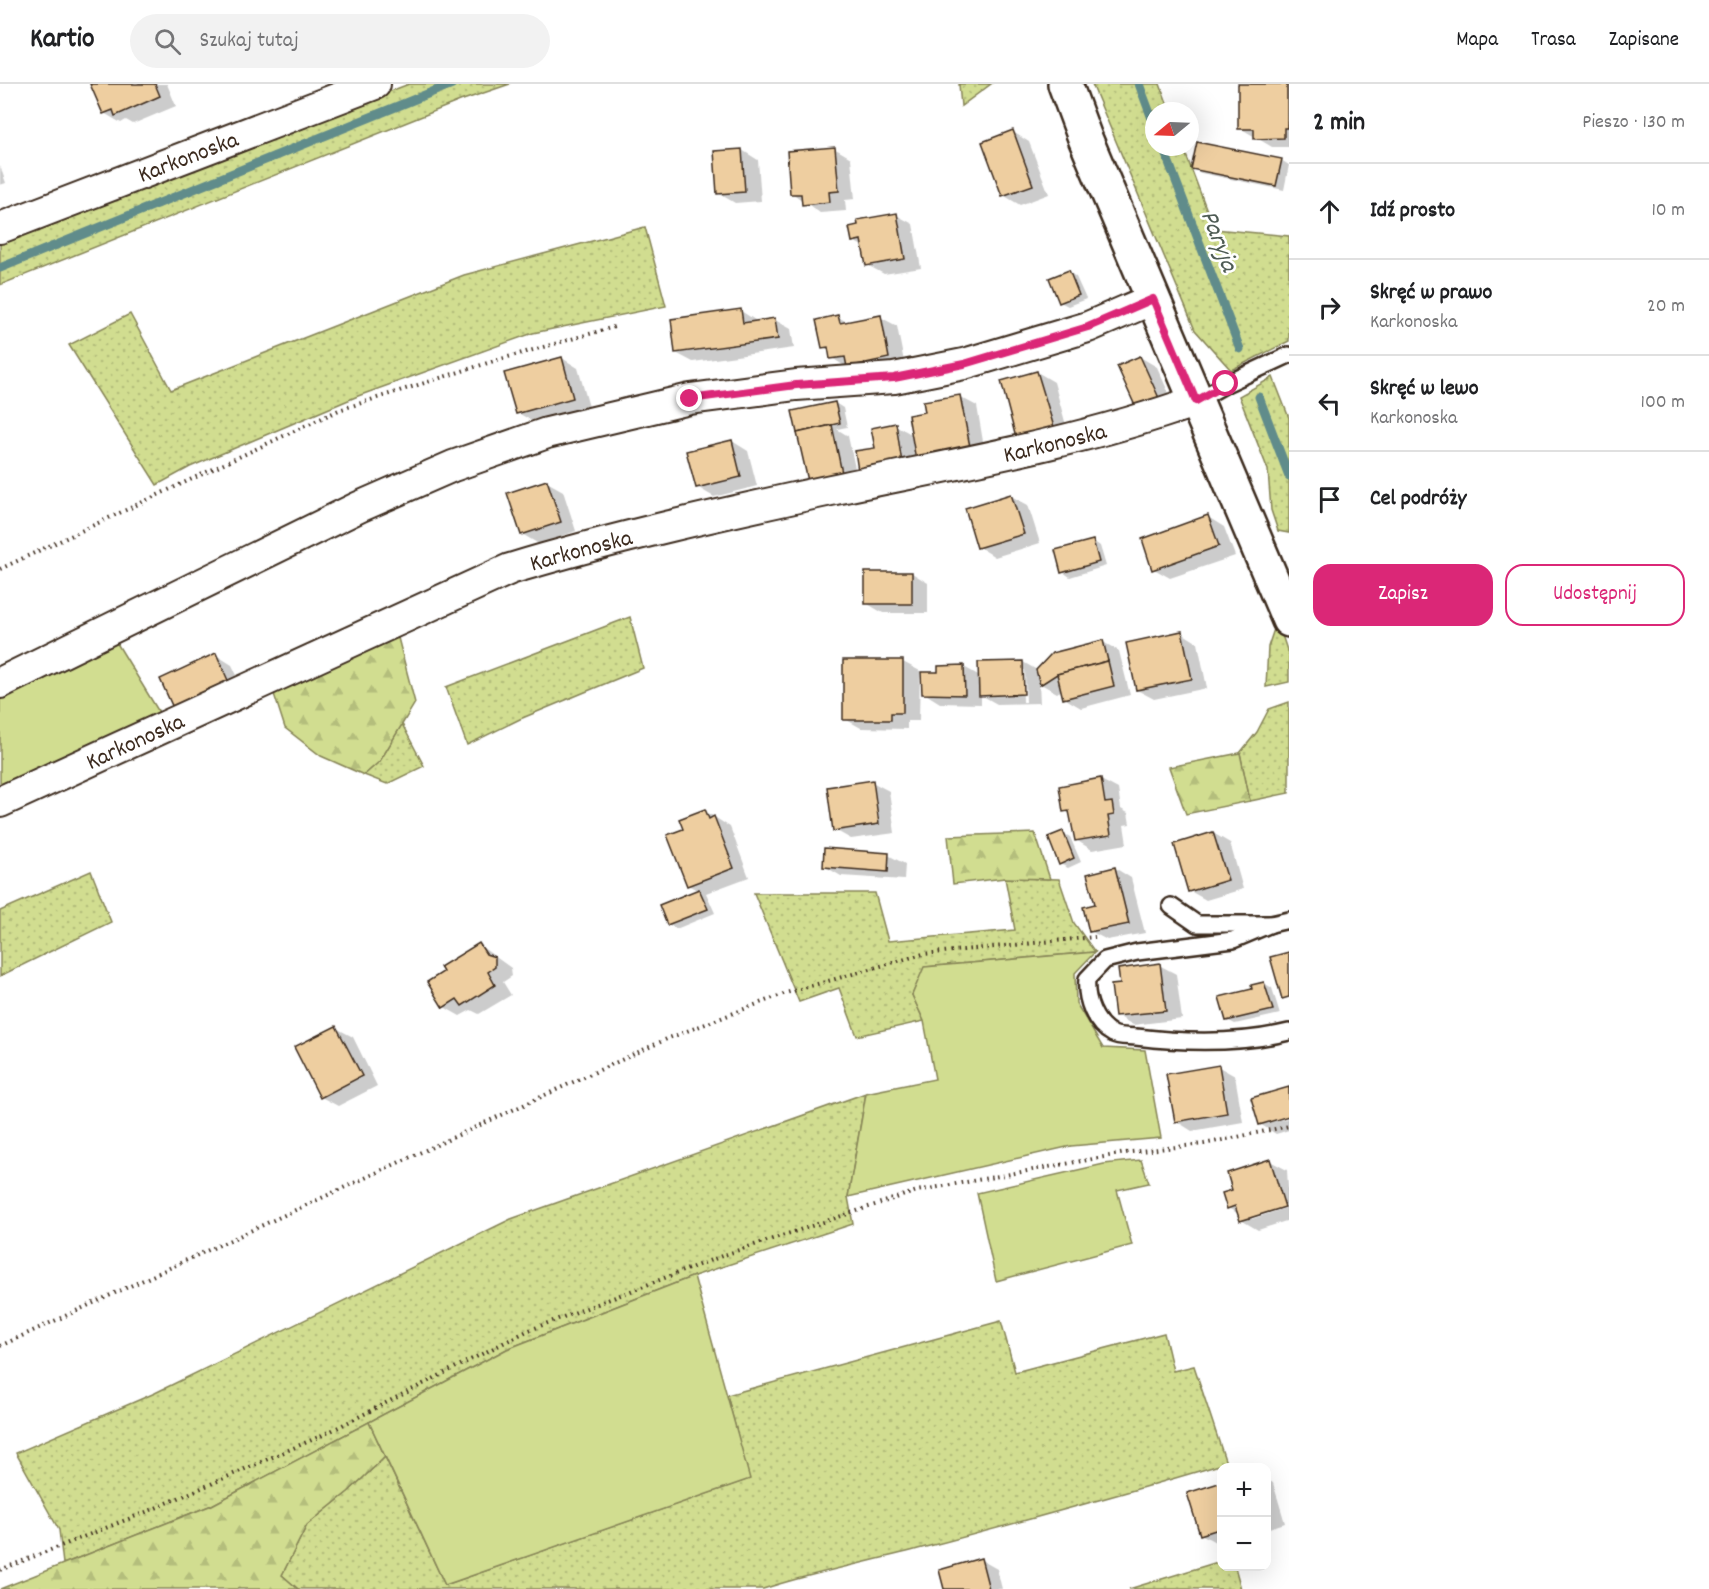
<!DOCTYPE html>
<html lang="pl">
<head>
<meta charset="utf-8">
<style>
  :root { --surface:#fff; --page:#f2f2f2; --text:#202124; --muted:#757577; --line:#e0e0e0; --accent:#db2777 }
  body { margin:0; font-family:Dekko,sans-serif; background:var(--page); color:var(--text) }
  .controls { position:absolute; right:18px; bottom:18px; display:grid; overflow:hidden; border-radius:12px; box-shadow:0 6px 24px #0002 }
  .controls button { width:54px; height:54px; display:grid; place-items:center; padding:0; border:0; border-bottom:2px solid var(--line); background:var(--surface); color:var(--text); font:30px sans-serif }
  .compass { position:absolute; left:1145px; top:18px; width:54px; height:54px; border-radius:50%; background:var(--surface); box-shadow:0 6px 24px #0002; rotate:251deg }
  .stop { position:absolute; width:18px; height:18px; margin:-14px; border:4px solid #db2777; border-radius:50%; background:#fff }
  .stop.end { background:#db2777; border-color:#fff; box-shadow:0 2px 6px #0008 }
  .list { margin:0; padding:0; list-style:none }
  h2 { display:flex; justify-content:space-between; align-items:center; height:78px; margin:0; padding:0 24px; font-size:26px }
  h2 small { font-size:20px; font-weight:400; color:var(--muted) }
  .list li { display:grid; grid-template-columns:39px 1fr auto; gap:18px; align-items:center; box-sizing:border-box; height:96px; padding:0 24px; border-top:2px solid var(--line) }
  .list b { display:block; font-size:22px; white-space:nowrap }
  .list p { margin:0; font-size:20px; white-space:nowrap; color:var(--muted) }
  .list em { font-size:20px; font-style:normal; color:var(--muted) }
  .actions { display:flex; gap:12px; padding:18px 24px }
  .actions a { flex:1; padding:14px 0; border:2px solid var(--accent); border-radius:18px; text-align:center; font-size:21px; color:var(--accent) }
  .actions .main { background:var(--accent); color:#fff }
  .icon { flex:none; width:33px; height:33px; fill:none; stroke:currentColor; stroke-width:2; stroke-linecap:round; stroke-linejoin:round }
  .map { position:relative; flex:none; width:1289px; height:1505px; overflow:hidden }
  header { display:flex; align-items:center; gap:36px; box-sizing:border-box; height:84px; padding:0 30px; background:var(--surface); border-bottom:2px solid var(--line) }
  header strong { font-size:28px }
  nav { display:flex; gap:33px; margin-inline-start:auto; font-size:21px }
  .search { width:420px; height:54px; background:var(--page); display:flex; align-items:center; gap:15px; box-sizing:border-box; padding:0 21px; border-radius:33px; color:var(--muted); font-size:22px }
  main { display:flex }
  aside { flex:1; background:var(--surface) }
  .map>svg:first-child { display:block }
</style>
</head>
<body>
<header>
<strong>Kartio</strong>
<div class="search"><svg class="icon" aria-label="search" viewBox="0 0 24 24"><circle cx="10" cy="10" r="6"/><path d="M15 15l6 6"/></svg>Szukaj tutaj</div>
<nav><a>Mapa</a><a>Trasa</a><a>Zapisane</a></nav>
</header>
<main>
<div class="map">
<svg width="1289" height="1505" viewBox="0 0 1289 1505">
  <defs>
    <pattern id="grass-dots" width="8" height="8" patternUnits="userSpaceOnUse" patternTransform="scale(1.5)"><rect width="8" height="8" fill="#d1dd90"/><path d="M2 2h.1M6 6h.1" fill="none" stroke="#b4be7c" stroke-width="1.8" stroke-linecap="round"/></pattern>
    <pattern id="forest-firs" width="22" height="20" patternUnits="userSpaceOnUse" patternTransform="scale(1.5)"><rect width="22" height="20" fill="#d1dd90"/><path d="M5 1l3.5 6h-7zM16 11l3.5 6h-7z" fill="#b4be7c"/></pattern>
  </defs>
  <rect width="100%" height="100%" fill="#fff"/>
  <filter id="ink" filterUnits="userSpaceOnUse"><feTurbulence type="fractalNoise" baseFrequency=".0167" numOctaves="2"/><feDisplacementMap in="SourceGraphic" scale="12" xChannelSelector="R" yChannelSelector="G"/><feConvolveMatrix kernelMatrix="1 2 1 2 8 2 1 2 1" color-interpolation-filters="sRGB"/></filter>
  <g filter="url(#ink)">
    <g fill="url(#grass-dots)" stroke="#868457" stroke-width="1.5">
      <path d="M409,0H510L460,17L0,201V155Z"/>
      <path d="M959,0H991L961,22Z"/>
      <path d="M1092,0H1160L1170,27H1154V63H1183L1214,145L1289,152V257L1231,286L1195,246Z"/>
      <path d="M645,143L666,222L533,249L358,312L190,383L157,401L69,261L130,230L171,306L464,191Z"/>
      <path d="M1273,293L1289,334V449L1278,447L1271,426L1268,386L1239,312Z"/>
      <path d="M630,533L643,584L520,635L467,661L446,603Z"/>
      <path d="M1277,536L1289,572V598L1266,603L1268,563Z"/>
      <path d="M1289,618V709L1250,717L1240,669L1257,648L1269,625Z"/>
      <path d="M402,640L424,682L387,700L364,691L380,677Z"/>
      <path d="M91,787L111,838L0,892V827Z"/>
      <path d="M1005,794L1059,795L1074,839L1095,868L925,883L912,911L924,937L857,952L839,904L799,918L754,809H875L888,857L1015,846Z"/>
      <path d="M866,1009L848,1113L853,1140L694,1192L507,1265L212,1421L63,1480L59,1446L16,1369L155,1309L511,1135Z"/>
      <path d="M1001,1237L1015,1288L1164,1249L1173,1287L1194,1282L1226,1379C1123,1410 1021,1438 918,1465C866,1479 814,1488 763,1505H298L282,1491L307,1441L348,1408L385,1373L445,1501L749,1395L727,1311Z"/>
      <path d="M1221,1477L1222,1482L1235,1483L1241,1505H1129Z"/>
    </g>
    <g fill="url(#forest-firs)" stroke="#868457" stroke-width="1.5">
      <path d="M397,550L415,619L380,677L364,691L321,672L285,644L274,610Z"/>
      <path d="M1240,669L1250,717L1186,730L1169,683Z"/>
      <path d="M1035,749L1050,795L1005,794L953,800L948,752Z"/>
      <path d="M369,1338L385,1373L348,1408L307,1441L282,1491L298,1505H0L212,1421Z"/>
    </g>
    <g fill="#d1dd90" stroke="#868457" stroke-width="1.5">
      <path d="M115,556L162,633L0,706V613Z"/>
      <path d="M1095,868L1075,889L1076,919L1103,964L1145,966L1161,1054L1071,1062L848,1113L866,1009L935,995L924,937L912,911L924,883Z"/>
      <path d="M1141,1076L1149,1099L1117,1106L1132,1161L996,1197L977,1109L1104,1080Z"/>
      <path d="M694,1192L750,1395L445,1501L369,1338L507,1265Z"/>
    </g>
    <g fill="#0003" fill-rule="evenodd">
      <path d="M92,0H167L176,22L133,40L126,36L121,39L104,29Z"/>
      <path d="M1239,0H1289V63H1272L1240,44Z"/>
      <path d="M1013,48L1029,58L1049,110L1020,121L1003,111Z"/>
      <path d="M834,64L851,74L855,115L845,116L846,127L820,129L792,109Z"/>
      <path d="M742,66L758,76L761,117L735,119L718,109Z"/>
      <path d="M1281,76L1289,81L1284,106L1201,89L1193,85Z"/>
      <path d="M0,82L6,99L0,101Z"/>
      <path d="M896,131L913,140L921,184L884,190L867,181L864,163L853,157Z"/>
      <path d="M1069,188L1076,193L1086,215L1068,222L1060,218Z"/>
      <path d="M741,227L758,238L775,236L791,245L794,264L693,278L676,269Z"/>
      <path d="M838,233L849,239L880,233L897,242L905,283L848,284L832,274L830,267L823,263Z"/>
      <path d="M1140,273L1157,283L1175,323L1153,333Z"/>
      <path d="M562,274L578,284L589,323L534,338L518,329Z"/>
      <path d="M1037,288L1054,298L1069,352L1034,362Z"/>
      <path d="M960,313L977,322L987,381L918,395L877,365L895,341L913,351L927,329Z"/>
      <path d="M835,319L843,324L847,343L837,345L848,352L858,398L809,396L794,328Z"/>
      <path d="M732,357L748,367L757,402L714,413L697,403Z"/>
      <path d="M547,398L563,407L576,447L539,460L522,450Z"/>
      <path d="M1011,412L1028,421L1040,459L995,473L979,463Z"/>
      <path d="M1208,433L1224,443L1235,472L1170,494L1154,485Z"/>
      <path d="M1093,457L1100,462L1106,482L1070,493L1063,488Z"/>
      <path d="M912,489L928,499V529H883L866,519Z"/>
      <path d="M1182,549L1198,559L1207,604L1154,615L1137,606Z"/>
      <path d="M1103,558L1119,567L1130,611L1081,624L1064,614L1062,606L1057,609L1039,599L1040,619L997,620L981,611V620L940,619L924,609L940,589L964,583L980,592L1023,578L1037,586ZM1022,586H1025L1026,618H1023Z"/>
      <path d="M216,571L232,581L246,610L192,634Z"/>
      <path d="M845,578H903L920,587L919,637H907V645L861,644L845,635Z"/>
      <path d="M1101,696L1118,705L1121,725L1128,729L1130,740L1124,741L1127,760L1092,766L1076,756L1071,731L1065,727Z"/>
      <path d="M872,698L889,707L895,749L851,755L835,746Z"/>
      <path d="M705,727L730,743L749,793L706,809L715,829L676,845L668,840L699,807L688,801L685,746Z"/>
      <path d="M1063,749L1070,753L1081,778L1068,784L1060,780Z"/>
      <path d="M1213,749L1230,759L1243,805L1206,816L1190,807Z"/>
      <path d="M888,771L905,780L904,796L841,792L824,782Z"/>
      <path d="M1115,784L1131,794L1145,849L1107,856L1090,847Z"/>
      <path d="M479,861L511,884L512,892L503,898L511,911L479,930L471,926L460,932L444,923L446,888Z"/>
      <path d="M1159,881L1176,890L1182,935L1133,941L1116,931Z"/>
      <path d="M1264,899L1272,904L1280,930L1235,940L1227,936L1254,906Z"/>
      <path d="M336,944L353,953L377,1002L338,1022L321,1013Z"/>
      <path d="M1219,983L1235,992L1243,1038L1192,1047L1176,1037Z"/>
      <path d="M1289,1034V1046L1276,1050L1260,1040Z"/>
      <path d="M1270,1077L1287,1086L1289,1120L1252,1132V1135L1289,1123V1136L1258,1146L1241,1136L1239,1130L1228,1124L1234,1107Z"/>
      <path d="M1266,1395L1273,1399L1285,1439L1266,1445Z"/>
      <path d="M1222,1400V1458L1217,1459L1201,1450Z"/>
      <path d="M981,1476L997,1485L1002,1505H946Z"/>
    </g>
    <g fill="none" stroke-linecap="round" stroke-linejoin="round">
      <g stroke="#618c8b" stroke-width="9">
        <path d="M1139,0L1154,40"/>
        <path d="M1163,63L1240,265"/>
        <path d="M0,184L452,0"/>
        <path d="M1259,313L1289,392"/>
      </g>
    </g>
    <g fill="#eecea0" stroke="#3b2a1e" stroke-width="1.5">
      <path d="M90,0H155L160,12L115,32L113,26L103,30Z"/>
      <path d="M1238,0H1287V44H1284V54L1254,55V45H1238Z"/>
      <path d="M1013,46L1033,101L1002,112L982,58Z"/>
      <path d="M1197,58L1282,75L1276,102L1191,85Z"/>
      <path d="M835,63L839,107L829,108L830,118L802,121L801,110H790L787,67Z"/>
      <path d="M742,65L745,108L717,110L714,67Z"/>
      <path d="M897,129L905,175L866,182L861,156L852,158L849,143L858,141L857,136Z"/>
      <path d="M1069,186L1079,211L1059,219L1049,194Z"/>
      <path d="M741,225L743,239L775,234L778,255L675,269L671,235Z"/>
      <path d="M838,231L840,239L881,231L889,274L847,283L845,273L830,275L828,263L822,264L816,236Z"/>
      <path d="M1140,272L1159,314L1136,324L1117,282Z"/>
      <path d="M562,273L573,314L516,330L504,289Z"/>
      <path d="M1037,287L1054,343L1016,354L1001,297Z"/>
      <path d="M960,311L972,373L917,382L908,331L925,328L923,317Z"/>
      <path d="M835,318L840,339L797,349L792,327Z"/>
      <path d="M896,339L903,386L859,393L855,367L875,364L871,344Z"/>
      <path d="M832,341L842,389L808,397L797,349Z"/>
      <path d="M732,356L741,393L696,404L686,367Z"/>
      <path d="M547,396L561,438L521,451L507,409Z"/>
      <path d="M1011,410L1024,450L977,464L965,424Z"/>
      <path d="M1208,431L1219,462L1152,486L1142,455Z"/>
      <path d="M1093,456L1099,478L1061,489L1055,466Z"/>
      <rect x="865" y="488" width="47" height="32"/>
      <path d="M1182,547L1192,595L1136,606L1126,559Z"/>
      <path d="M1103,556L1108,577L1057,590L1040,601L1036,586L1052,569Z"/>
      <path d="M216,569L230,601L174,626L160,595Z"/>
      <path d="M843,576H903V629H891V636H843Z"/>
      <path d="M1023,577L1024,610L979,612L978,578Z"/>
      <path d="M1108,577L1114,602L1063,615L1057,590Z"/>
      <path d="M964,581L965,611L922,610L921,588H938V582Z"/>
      <path d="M1101,694L1105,719L1112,718L1114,731L1108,732L1111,751L1075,757L1069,727L1063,728L1059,702Z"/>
      <path d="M873,696L879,740L833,747L827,703Z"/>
      <path d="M705,725L709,735L714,732L734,784L687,802L667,751L683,745L679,735Z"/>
      <path d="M1063,747L1074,774L1059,781L1048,753Z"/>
      <path d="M1213,748L1228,796L1188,808L1174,760Z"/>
      <path d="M824,764L889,769L888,788L823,783Z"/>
      <path d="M1115,783L1129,840L1089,848L1083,823L1095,820L1087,790Z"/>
      <path d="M699,805L708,825L667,841L659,821Z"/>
      <path d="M479,859L486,870L495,873V883L488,888L495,901L462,922L457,915L443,924L427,898L443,888L440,883Z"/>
      <path d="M1289,868V913L1282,915L1270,873Z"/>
      <path d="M1160,879L1166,927L1115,932L1111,901L1120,900L1118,885Z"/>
      <path d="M1264,898L1273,926L1226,937L1219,913L1252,905L1251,901Z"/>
      <path d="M336,942L362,992L320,1014L294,963Z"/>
      <path d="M1219,981L1227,1029L1175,1038L1166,990Z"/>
      <path d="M1289,1003V1032L1259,1041L1251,1014Z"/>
      <path d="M1270,1075L1285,1123L1240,1137L1235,1122L1227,1125L1222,1109L1232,1106L1227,1089Z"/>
      <path d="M1222,1398V1444L1200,1451L1187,1409Z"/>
      <path d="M981,1474L989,1505H944L939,1486Z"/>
    </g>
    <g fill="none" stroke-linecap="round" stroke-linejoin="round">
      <defs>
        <g id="lane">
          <path d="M1196,317L1226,300L1289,271"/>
          <path d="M1171,822L1197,840H1271L1289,836"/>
          <path d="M1271,840L1233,856L1137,868L1105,876L1087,895C1085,915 1094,940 1113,950C1119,953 1130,952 1136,953C1186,959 1240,960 1289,948"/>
        </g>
        <g id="street">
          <path id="s1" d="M0,144L375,0"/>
          <path d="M0,599L359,423L453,382L547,349L690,315L796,301L894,294L964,280L1088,243L1153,215"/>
          <path id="s2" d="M0,718L510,485C616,453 724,429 831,406C954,380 1078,359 1196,317"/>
        </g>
        <path id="secondary" d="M1065,0L1085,54L1289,536"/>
      </defs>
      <use href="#lane" stroke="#3b2a1e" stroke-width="20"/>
      <use href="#street" stroke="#3b2a1e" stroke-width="34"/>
      <use href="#secondary" stroke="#3b2a1e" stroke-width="38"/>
      <g stroke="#3b2a1e" stroke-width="4" stroke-dasharray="1.5 4.5" stroke-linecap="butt">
        <path d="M0,485L339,326L494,277L614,243"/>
        <path d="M0,1262L669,954L786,909L923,870L1095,853"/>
        <path d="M0,1486L151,1426L323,1351L527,1247L727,1170L917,1107L1131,1068L1204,1060L1289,1042"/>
      </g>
      <use href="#lane" stroke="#fff" stroke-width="15"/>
      <use href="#street" stroke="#fff" stroke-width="30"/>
      <use href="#secondary" stroke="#fff" stroke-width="33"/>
    </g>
  </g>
  <g fill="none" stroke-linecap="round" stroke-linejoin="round" filter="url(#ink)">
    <path stroke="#db2777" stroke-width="8" d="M690,315L796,301L894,294L964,280L1088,243L1153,215L1196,317L1226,300"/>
  </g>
  <g text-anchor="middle" stroke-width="5" stroke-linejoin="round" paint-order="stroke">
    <g font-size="24" fill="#3b2a1e" stroke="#fff">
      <text dy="8" stroke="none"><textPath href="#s1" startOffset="201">Karkonoska</textPath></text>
      <text dy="8" stroke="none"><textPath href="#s2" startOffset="1120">Karkonoska</textPath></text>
      <text dy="8" stroke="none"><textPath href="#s2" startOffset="634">Karkonoska</textPath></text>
      <text dy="8" stroke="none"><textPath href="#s2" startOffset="148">Karkonoska</textPath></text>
    </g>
    <g font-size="26" font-style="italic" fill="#4e5b54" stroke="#fff">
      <text transform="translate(1221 156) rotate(69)" y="9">Paryja</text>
    </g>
  </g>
</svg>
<div class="controls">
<button>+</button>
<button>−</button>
</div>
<svg class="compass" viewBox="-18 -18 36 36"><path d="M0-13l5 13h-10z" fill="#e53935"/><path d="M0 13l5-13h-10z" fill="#757577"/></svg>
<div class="stop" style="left:1226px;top:300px"></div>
<div class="stop end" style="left:690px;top:315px"></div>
</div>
<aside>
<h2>2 min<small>Pieszo · 130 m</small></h2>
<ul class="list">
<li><svg class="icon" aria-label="ahead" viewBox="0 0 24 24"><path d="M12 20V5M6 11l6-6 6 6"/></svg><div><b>Idź prosto</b></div><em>10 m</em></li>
<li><svg class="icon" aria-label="right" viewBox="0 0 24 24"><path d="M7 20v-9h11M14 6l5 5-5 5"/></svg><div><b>Skręć w prawo</b><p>Karkonoska</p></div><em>20 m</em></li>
<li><svg class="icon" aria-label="left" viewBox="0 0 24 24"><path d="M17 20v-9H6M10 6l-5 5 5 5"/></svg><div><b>Skręć w lewo</b><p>Karkonoska</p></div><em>100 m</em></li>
<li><svg class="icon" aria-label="arrive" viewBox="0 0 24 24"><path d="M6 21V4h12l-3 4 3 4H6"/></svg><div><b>Cel podróży</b></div></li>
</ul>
<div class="actions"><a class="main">Zapisz</a><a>Udostępnij</a></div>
</aside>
</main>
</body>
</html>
